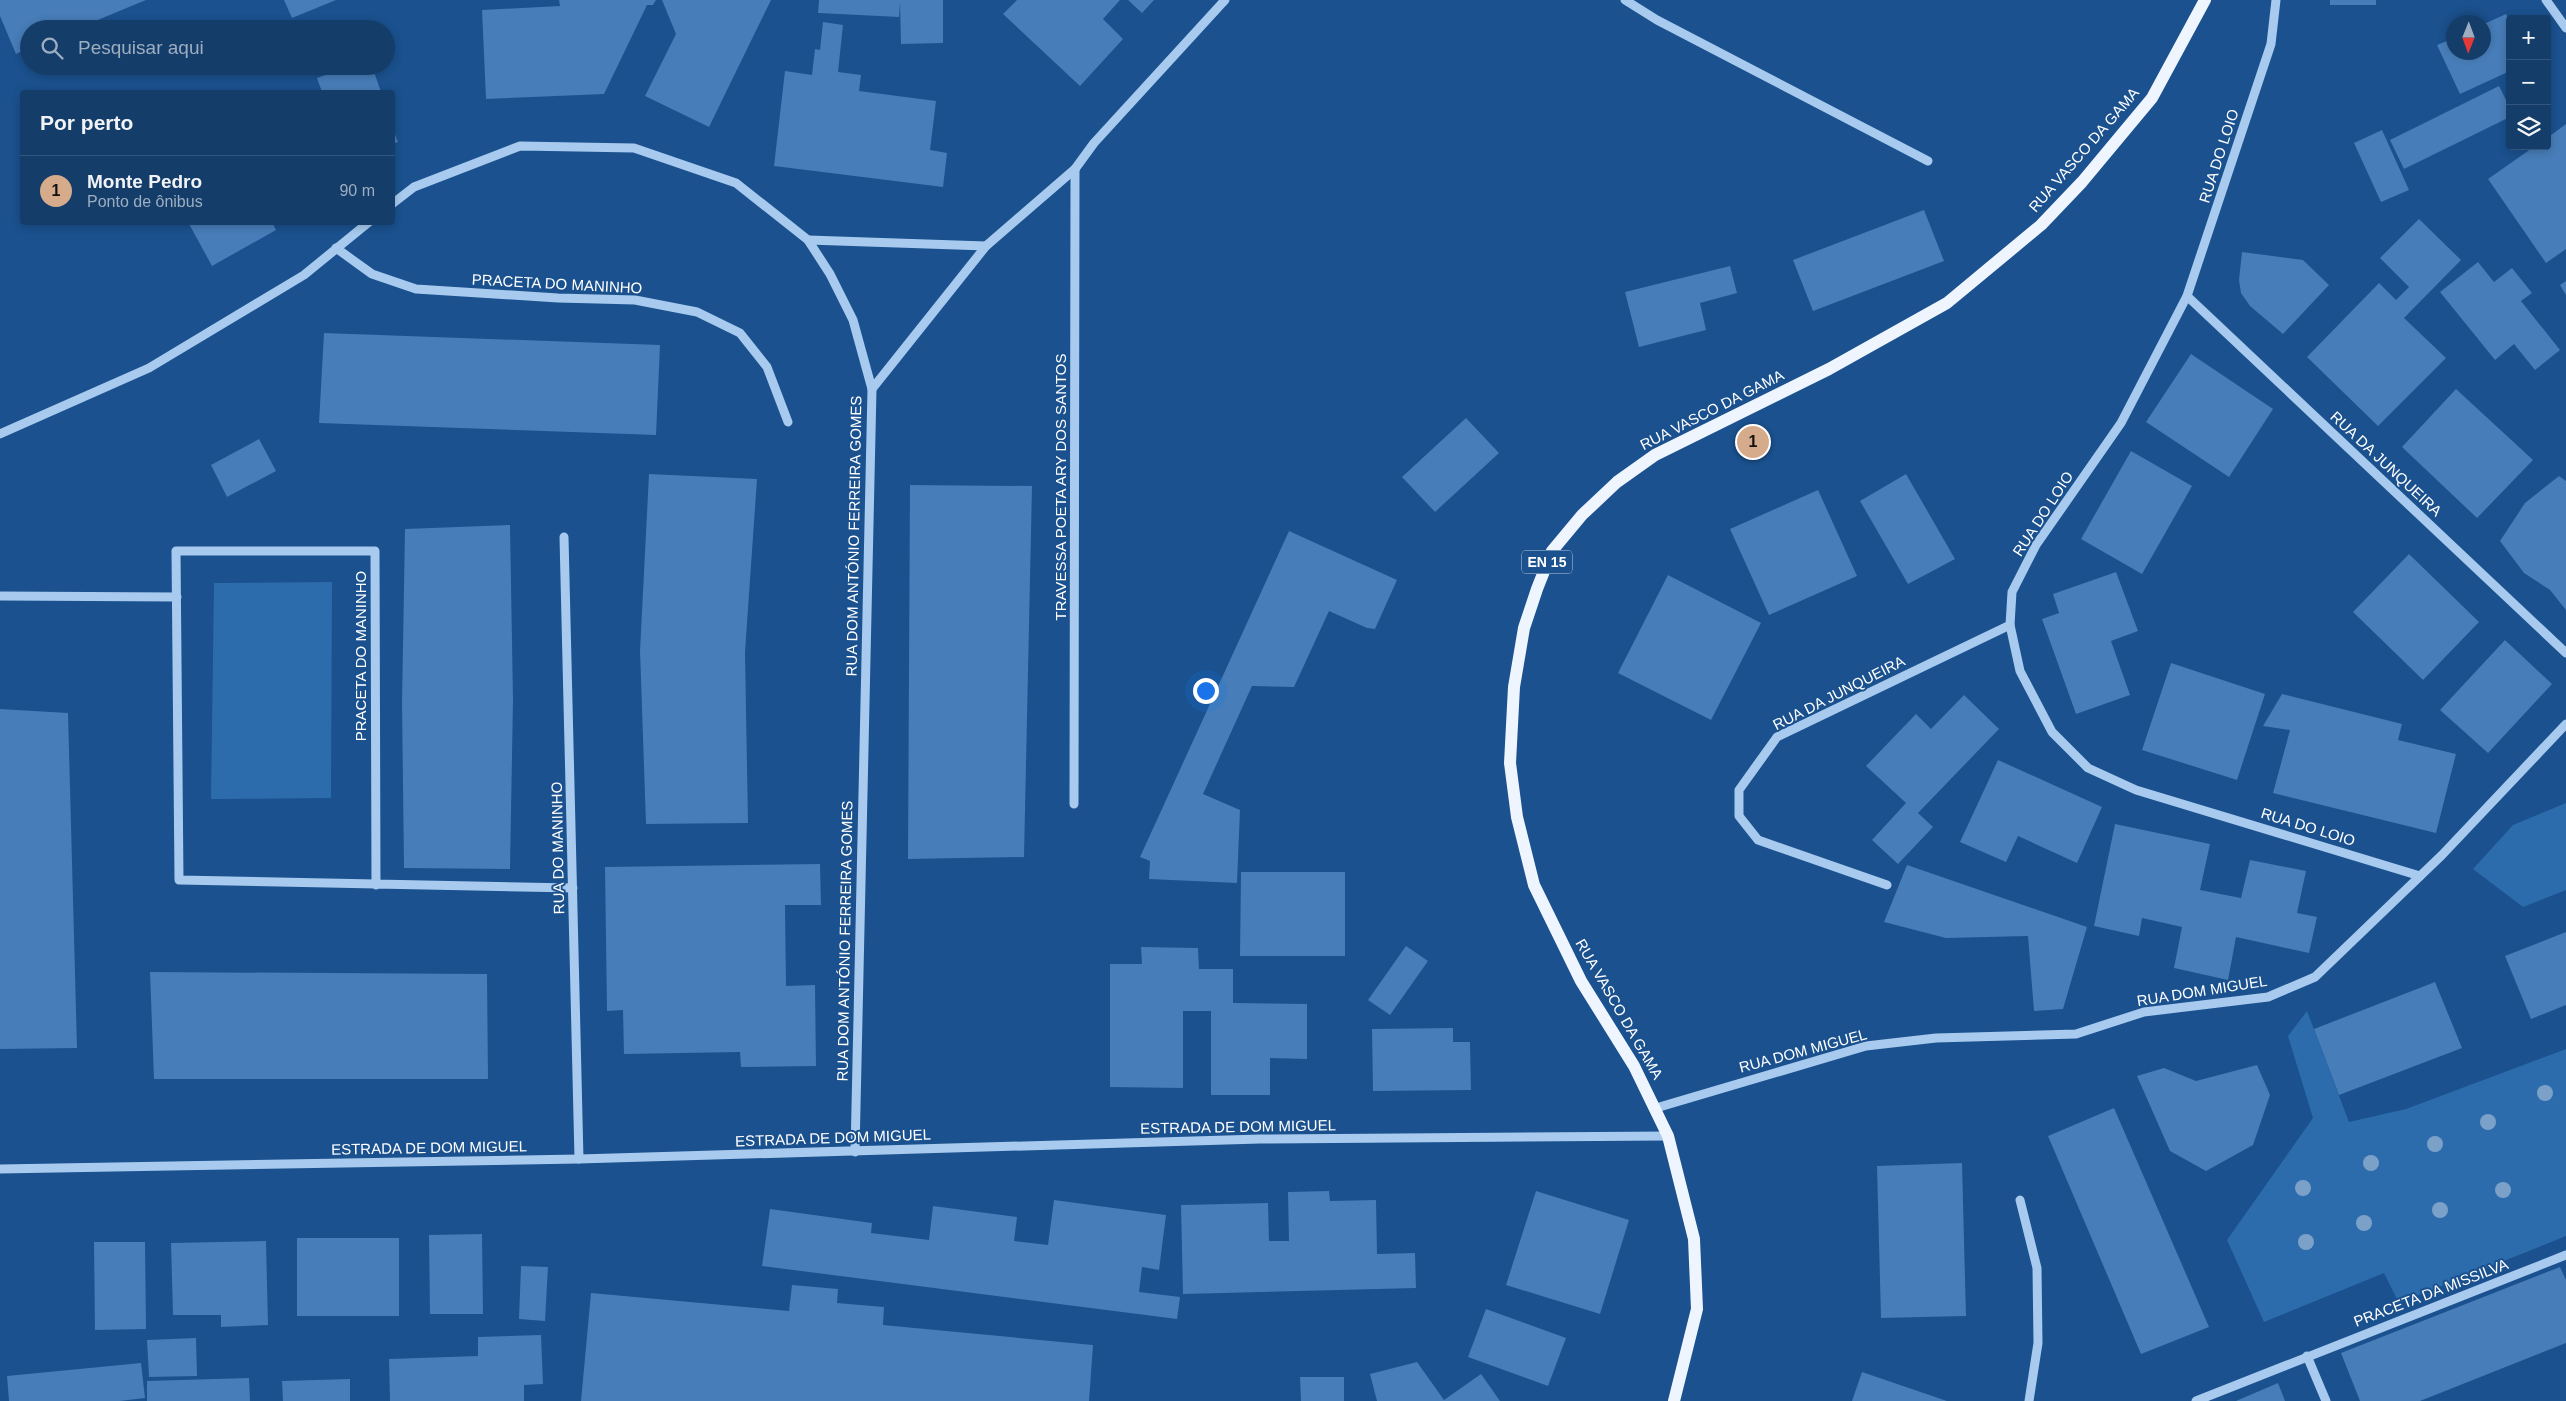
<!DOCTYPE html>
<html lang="pt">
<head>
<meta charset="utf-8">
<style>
  :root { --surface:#143d6a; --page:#1d4470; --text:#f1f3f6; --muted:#9daec1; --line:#33567e; --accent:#d6ab8b }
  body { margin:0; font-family:Helvetica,sans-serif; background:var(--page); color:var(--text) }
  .controls { position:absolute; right:15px; top:15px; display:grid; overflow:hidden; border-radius:5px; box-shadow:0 2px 8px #0003 }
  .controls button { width:45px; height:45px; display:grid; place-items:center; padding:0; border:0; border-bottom:1px solid var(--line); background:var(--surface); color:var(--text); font:25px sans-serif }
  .compass { position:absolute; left:2446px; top:15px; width:45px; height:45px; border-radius:50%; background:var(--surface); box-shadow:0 2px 8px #0003; rotate:181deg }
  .you { position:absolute; left:1205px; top:690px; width:18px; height:18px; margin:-12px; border:4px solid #fff; border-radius:50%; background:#1a73e8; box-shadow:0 0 0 8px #1a73e833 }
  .badge { display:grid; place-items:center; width:32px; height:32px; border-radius:50%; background:var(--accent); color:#111; font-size:16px; font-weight:700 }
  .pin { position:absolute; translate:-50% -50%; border:2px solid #fff; box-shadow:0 1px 5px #0006 }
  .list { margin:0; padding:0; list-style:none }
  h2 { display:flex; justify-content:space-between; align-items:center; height:65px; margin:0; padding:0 20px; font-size:21px }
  h2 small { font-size:16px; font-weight:400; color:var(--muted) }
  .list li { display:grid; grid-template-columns:32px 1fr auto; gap:15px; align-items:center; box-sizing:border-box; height:70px; padding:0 20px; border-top:1px solid var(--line) }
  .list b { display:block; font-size:19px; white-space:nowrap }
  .list p { margin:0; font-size:16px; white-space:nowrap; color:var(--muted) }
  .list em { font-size:16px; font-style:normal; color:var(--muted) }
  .icon { flex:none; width:28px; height:28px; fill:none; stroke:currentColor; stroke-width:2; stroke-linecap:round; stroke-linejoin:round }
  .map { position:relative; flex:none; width:2566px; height:1401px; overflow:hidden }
  .search { position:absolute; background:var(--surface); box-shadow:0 2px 8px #0003; left:20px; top:20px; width:375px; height:55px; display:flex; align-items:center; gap:12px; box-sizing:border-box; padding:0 18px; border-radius:28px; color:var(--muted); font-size:19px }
  .panel { position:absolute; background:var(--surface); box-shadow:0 2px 8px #0003; left:20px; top:90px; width:375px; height:135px; border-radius:5px }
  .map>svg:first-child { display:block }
</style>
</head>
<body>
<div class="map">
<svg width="2566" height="1401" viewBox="0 0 2566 1401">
  <rect width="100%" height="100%" fill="#1a518e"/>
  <g fill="#2d6cac">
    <path d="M332,582L331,798L211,799L214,583Z"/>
    <path d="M2566,803V890L2523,907L2473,869L2513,825Z"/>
    <path d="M2307,1011L2349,1122L2406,1109L2566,1049V1236L2399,1303L2384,1273L2264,1322L2227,1240L2313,1118L2288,1036Z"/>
  </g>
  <g fill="#477db8">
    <path d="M0,0H146L76,29H29V48L16,54L0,16Z"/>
    <path d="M284,0H336L292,18Z"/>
    <path d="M559,0H656L653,5H647L604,94L486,99L482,10L560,6Z"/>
    <path d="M662,0H771L709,127L645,96L676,34Z"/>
    <path d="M819,0H943V43L901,44L900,3L899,17L818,13Z"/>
    <path d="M1017,0H1120L1103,19L1123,39L1080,86L1003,14Z"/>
    <path d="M1128,0H1154L1142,13Z"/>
    <rect x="2330" y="0" width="46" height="5"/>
    <path d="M2506,14L2510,22V71L2460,94L2437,45L2454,38V52H2484V24Z"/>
    <path d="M823,22L843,25L838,72L861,75L859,91L936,101L930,150L947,153L943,187L774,166L785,71L812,75L815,49L820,50Z"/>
    <path d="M351,66H372L381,92H322L317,78Z"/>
    <path d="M2499,86L2510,108V117L2404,169L2390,140Z"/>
    <path d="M2566,124V249L2546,263L2488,179L2535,146H2547V138Z"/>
    <path d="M392,127L398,142L392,144Z"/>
    <path d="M2382,130L2409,190L2381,202L2354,143Z"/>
    <path d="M1924,210L1944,261L1813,311L1793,260Z"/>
    <path d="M2419,219L2461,260L2404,318L2446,358L2378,426L2307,357L2379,283L2396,300L2409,287L2380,258Z"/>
    <path d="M188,222H272L276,230L212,266Z"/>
    <path d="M2242,252L2303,260L2329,285L2283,334L2250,306L2241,293L2239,280Z"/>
    <path d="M2478,262L2494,282L2512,268L2532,293L2521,301L2560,350L2535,370L2514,344L2495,360L2440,292Z"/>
    <path d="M1730,266L1737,293L1700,303L1706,330L1639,347L1625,292Z"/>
    <path d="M2566,281V295L2560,285Z"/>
    <path d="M324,333L660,345L656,435L319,423Z"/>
    <path d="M2191,354L2273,409L2229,477L2146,422Z"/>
    <path d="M2456,389L2533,460L2477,518L2402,447Z"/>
    <path d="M1466,418L1499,453L1435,512L1402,477Z"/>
    <path d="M259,439L276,471L227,497L211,465Z"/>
    <path d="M2131,451L2192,486L2142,574L2081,539Z"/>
    <path d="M649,474L757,479L745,652L748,823L646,824L640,651Z"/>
    <path d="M1906,474L1955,559L1908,584L1860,501Z"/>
    <path d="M2559,476L2566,481V610L2550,590L2524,573L2500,541L2525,503Z"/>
    <path d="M910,485L1032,486L1024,857L908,859Z"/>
    <path d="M1818,490L1857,576L1769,615L1730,529Z"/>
    <path d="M510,525L513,699L510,869L404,868L402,703L405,529Z"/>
    <path d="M1289,531L1397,580L1375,629L1367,628L1329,611L1294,687L1252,686L1203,794L1240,810L1237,883L1149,879L1150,861L1140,857Z"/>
    <path d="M2409,554L2479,622L2423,680L2353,612Z"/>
    <path d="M2116,572L2138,631L2111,641L2130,695L2076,714L2042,619L2059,613L2053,594Z"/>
    <path d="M1668,575L1761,623L1711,720L1618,673Z"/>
    <path d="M2505,640L2552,684L2488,753L2440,710Z"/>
    <path d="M2171,663L2265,694L2237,780L2142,750Z"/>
    <path d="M2282,694L2402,724L2398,740L2456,754L2436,833L2273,793L2290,730L2263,726Z"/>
    <path d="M1964,695L1999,729L1918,813L1933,827L1898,864L1872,840L1906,803L1866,766L1916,714L1931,729Z"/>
    <path d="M0,709L68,713L77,1048L0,1049Z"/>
    <path d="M1998,760L2102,807L2077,863L2018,836L2006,862L1960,842Z"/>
    <path d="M2115,824L2210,844L2200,890L2241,898L2250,860L2306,871L2297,913L2317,917L2309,953L2236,937L2228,980L2174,968L2182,927L2142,918L2139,936L2094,926Z"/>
    <path d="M820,864L821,905H785L786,986L815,985L816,1066L741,1067L740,1052L624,1054L623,1010L607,1011L605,867Z"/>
    <path d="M1907,865L2087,927L2063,1009L2034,1011L2028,936L1946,938L1884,922Z"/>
    <path d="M1241,872H1345V956H1240Z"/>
    <path d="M2566,932V1005L2531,1019L2505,956Z"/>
    <path d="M1406,946L1428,961L1390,1015L1368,1000Z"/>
    <path d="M1141,947L1198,948L1199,969H1233V1003L1307,1004V1059L1270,1058V1095H1211V1011H1183V1088L1110,1087V964H1142Z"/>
    <path d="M150,972L487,974L488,1079H154Z"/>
    <path d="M2435,982L2462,1048L2339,1095L2314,1029Z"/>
    <path d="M1453,1028V1042H1470L1471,1090L1373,1091L1372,1029Z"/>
    <path d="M2257,1065L2270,1095L2253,1145L2206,1171L2170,1151L2137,1076L2164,1068L2196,1081Z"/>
    <path d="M2114,1108L2209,1327L2141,1354L2048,1136Z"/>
    <path d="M1962,1163L1966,1316L1881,1318L1877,1166Z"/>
    <path d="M1329,1191L1330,1201L1376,1200L1377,1254L1415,1253L1416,1288L1183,1294L1181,1205L1268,1203L1269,1241H1289L1288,1192Z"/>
    <path d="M1536,1191L1629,1220L1600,1314L1506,1285Z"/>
    <path d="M1054,1200L1166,1215L1159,1270L1142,1267L1139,1292L1180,1297L1177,1319L762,1266L770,1209L872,1223L871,1233L929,1240L933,1206L1017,1217L1014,1241L1048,1245Z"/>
    <path d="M482,1234L483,1314H430L429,1235Z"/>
    <rect x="297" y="1238" width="102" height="78"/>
    <path d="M266,1241L268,1325L221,1327V1315H173L171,1243Z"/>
    <path d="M94,1242H145L146,1329L95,1330Z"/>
    <path d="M521,1266L548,1267L545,1321L519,1319Z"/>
    <path d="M2560,1267L2566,1280V1343L2420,1401H2360L2341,1353Z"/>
    <path d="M792,1285L838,1289L837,1303L884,1307L883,1325L1093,1345L1089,1401H581L591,1293L789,1311Z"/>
    <path d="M1486,1309L1566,1338L1548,1386L1468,1357Z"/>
    <path d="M541,1335L543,1384L524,1385V1401H390L389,1359L478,1356V1337Z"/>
    <path d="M196,1338L197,1376L149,1377L147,1340Z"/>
    <path d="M1417,1362L1444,1400L1481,1374L1500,1401H1377L1370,1374Z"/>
    <path d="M141,1363L145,1398L120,1401H9L7,1376Z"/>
    <path d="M1862,1372L1947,1401H1852Z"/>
    <path d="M1300,1377H1344V1401H1301Z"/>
    <path d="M249,1378L250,1401H147V1381Z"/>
    <path d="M350,1379V1401H283L282,1381Z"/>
    <path d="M2278,1383L2285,1401H2236Z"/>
  </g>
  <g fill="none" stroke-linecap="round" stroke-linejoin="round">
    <g stroke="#a7caee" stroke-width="9">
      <path d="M1625,0L1657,20L1928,161"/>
      <path d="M2276,0L2271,44L2187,296L2121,423L2036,545L2012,592L2010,625L2020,671L2052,732L2088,768L2136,790L2420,876"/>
      <path d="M2546,0L2566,28"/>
      <path d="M392,204L414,187L520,146L634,148L736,183L808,240L830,274L853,320L872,389L855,1152"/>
      <path d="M808,240L986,246"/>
      <path d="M336,248L372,274L416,289L558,298L635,300L697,312L740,333L767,367L788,422"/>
      <path d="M2187,296L2566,653"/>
      <path d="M872,389L986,246L1075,169L1094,143L1225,0"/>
      <path d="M0,434L149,368L304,275L369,222"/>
      <path d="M564,537L579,1159"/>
      <path d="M0,596L177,597"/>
      <path d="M1074,804L1075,169"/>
      <path d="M376,885L375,551H176L179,880L573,888"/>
      <path d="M1887,885L1758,840L1739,816V790L1777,737L2010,625"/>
      <path d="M1656,1108L1866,1046L1936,1038L2076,1034L2144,1012L2268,997L2315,977L2442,855L2566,724"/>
      <path d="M0,1169L579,1159L1260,1139L1668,1136"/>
      <path d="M2020,1200L2037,1268L2038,1343L2029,1401"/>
      <path d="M2307,1356L2326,1401"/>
      <path d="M2196,1401L2566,1255"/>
    </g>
    <path stroke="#eef5ff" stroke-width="12" d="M1674,1401L1697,1309L1694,1239L1668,1136L1634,1066L1581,981L1534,885L1517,817L1510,763L1514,687L1524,628L1537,589L1552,551L1582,515L1617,482L1655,455L1829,369L1947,303L2041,225L2082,182L2152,98L2205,0"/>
  </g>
  <g fill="#7ca1c9">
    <circle cx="2545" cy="1093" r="8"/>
    <circle cx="2488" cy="1122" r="8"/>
    <circle cx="2435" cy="1144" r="8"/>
    <circle cx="2371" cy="1163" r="8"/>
    <circle cx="2303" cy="1188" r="8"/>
    <circle cx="2503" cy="1190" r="8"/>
    <circle cx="2440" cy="1210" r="8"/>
    <circle cx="2364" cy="1223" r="8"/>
    <circle cx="2306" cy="1242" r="8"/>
  </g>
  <g text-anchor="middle" stroke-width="4" stroke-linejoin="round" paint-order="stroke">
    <rect fill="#1a518e" stroke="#bacbdd" stroke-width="1" x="1522" y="550.5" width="50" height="23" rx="4"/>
    <g font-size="14" font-weight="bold" fill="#fff">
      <text x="1547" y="567">EN 15</text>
    </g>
    <g font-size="15" fill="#fff" stroke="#1a518e">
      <text transform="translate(2084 150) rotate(-49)" y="5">RUA VASCO DA GAMA</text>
      <text transform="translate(2219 156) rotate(-72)" y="5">RUA DO LOIO</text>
      <text transform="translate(557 284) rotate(3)" y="5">PRACETA DO MANINHO</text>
      <text transform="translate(1712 410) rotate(-27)" y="5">RUA VASCO DA GAMA</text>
      <text transform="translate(2386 464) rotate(43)" y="5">RUA DA JUNQUEIRA</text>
      <text transform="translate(1061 487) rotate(-90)" y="5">TRAVESSA POETA ARY DOS SANTOS</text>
      <text transform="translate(2043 514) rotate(-57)" y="5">RUA DO LOIO</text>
      <text transform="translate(854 536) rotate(-89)" y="5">RUA DOM ANTÓNIO FERREIRA GOMES</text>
      <text transform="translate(361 656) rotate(-90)" y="5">PRACETA DO MANINHO</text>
      <text transform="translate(1839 693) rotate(-27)" y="5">RUA DA JUNQUEIRA</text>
      <text transform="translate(2308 827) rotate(17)" y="5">RUA DO LOIO</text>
      <text transform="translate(558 848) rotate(-91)" y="5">RUA DO MANINHO</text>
      <text transform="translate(845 941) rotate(-89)" y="5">RUA DOM ANTÓNIO FERREIRA GOMES</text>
      <text transform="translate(2202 991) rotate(-9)" y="5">RUA DOM MIGUEL</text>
      <text transform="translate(1619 1009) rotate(60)" y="5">RUA VASCO DA GAMA</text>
      <text transform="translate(1803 1051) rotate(-15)" y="5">RUA DOM MIGUEL</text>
      <text transform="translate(1238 1127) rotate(-1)" y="5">ESTRADA DE DOM MIGUEL</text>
      <text transform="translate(833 1138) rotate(-2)" y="5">ESTRADA DE DOM MIGUEL</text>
      <text transform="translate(429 1148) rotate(-1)" y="5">ESTRADA DE DOM MIGUEL</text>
      <text transform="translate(2431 1293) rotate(-21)" y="5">PRACETA DA MISSILVA</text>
    </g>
  </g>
</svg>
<div class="controls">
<button>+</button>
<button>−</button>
<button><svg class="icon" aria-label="layers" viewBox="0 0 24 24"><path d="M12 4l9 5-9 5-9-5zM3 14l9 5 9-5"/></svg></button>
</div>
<svg class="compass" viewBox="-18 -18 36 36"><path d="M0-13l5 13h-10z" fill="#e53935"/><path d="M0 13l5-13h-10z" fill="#9daec1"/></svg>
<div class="you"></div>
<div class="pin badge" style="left:1753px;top:442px">1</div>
<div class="search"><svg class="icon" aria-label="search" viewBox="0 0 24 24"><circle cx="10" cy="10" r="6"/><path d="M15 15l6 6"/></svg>Pesquisar aqui</div>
<section class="panel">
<h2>Por perto<small></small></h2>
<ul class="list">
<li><span class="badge">1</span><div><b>Monte Pedro</b><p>Ponto de ônibus</p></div><em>90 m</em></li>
</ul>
</section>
</div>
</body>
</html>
